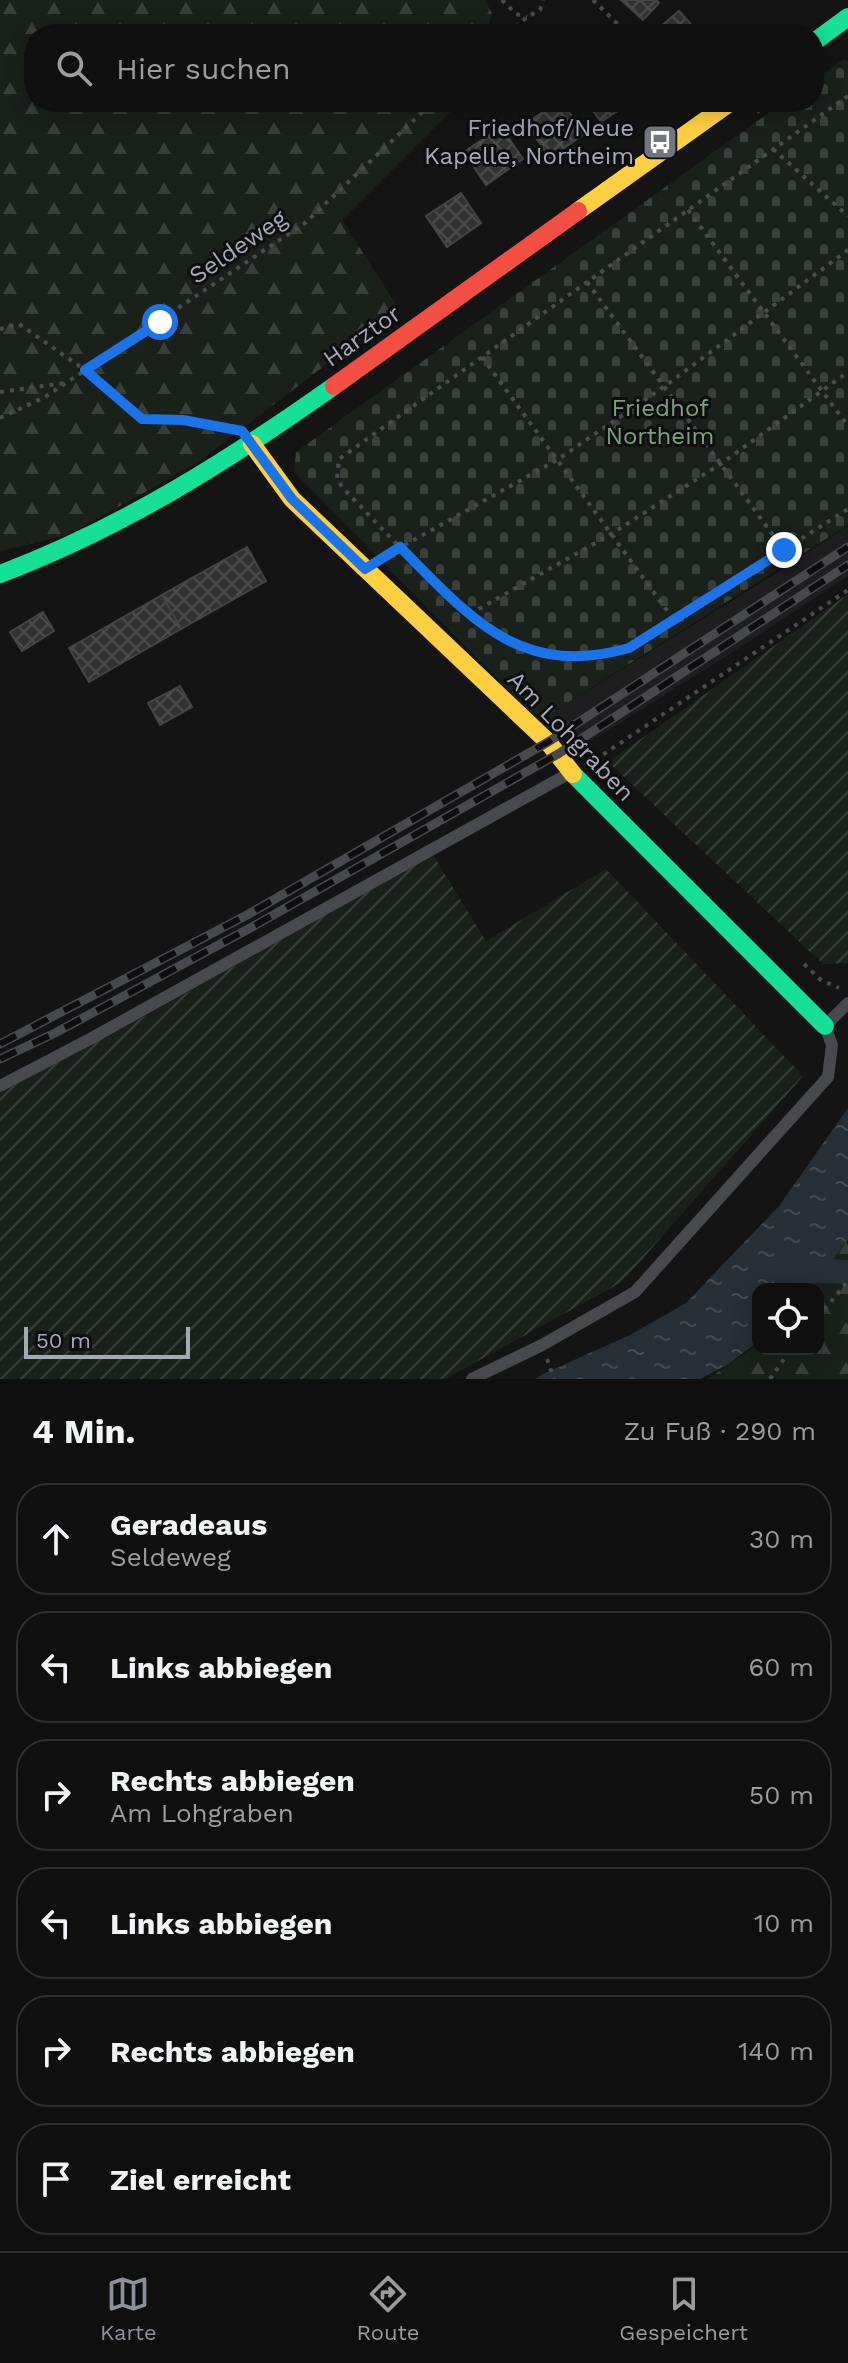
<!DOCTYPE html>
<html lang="de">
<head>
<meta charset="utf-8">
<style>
  :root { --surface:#0f0f0f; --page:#1d1d1d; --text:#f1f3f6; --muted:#9b9c9e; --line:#2f2f2f; --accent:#8c9099 }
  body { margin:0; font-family:"Work Sans",sans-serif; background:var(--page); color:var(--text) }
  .controls { position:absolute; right:24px; bottom:24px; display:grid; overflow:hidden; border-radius:16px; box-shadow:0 4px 20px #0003 }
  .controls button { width:72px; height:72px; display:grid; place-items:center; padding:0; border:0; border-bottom:2px solid var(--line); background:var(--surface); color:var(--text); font:40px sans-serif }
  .scale { position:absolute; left:24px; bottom:20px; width:166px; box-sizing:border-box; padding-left:8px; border:4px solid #a5a9b6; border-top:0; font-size:22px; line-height:28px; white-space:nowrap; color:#a5a9b6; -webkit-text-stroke:6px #0e0e10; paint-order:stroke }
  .stop { position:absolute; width:24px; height:24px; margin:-18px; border:6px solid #1a73e8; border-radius:50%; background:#fff }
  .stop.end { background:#1a73e8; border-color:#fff; box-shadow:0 2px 8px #0008 }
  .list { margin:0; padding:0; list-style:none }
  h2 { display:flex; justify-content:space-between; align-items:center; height:104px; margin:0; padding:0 32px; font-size:34px }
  h2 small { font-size:26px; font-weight:400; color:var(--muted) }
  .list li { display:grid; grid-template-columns:52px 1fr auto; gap:24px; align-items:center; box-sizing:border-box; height:112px; margin:0 16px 16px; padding:0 16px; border:2px solid var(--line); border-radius:32px }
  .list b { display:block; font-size:30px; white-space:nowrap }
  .list p { margin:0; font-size:26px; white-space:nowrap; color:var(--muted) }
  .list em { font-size:26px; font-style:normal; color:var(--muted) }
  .icon { flex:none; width:44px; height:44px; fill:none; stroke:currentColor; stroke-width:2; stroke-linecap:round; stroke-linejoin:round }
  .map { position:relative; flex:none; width:848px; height:1379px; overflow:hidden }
  .search { position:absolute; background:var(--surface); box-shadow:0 4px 20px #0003; left:24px; right:24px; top:24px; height:88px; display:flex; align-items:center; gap:20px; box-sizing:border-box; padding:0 28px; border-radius:32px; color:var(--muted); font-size:30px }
  .sheet { height:872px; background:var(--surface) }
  nav { display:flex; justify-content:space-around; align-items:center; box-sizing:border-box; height:112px; border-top:2px solid var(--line); background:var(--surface); font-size:22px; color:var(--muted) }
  nav a { display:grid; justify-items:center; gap:4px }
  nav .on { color:var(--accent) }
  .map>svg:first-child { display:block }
</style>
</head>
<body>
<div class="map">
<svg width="848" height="1379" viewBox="0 0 848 1379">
  <defs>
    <pattern id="forest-firs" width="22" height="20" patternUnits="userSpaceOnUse" patternTransform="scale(2)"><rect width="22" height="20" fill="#1a211b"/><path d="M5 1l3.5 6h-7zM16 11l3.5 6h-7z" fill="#383e3a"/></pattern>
    <pattern id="cemetery-stones" width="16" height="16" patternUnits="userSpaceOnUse" patternTransform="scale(2)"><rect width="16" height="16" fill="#1a211b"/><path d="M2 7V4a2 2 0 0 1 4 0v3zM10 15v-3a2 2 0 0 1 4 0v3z" fill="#383e3a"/></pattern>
    <pattern id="garden-furrows" width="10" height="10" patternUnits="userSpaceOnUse" patternTransform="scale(2)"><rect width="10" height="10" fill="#1a211b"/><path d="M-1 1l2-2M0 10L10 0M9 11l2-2" fill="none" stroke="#383e3a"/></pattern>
    <pattern id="water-ripples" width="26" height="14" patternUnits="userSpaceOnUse" patternTransform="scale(2)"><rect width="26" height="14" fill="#272f36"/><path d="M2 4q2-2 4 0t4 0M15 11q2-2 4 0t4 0" fill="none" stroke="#434a51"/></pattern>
    <pattern id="building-cross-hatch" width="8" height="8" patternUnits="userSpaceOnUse" patternTransform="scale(2)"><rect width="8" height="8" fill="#323233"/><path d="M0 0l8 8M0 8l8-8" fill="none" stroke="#4d4d4e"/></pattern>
  </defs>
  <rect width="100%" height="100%" fill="#141414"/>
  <path fill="#1e1e20" d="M848,526V576L738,649L569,755L539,721L778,572Z"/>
  <g fill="url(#forest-firs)">
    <path d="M0,0H485L492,13L486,34H34V102H460L342,220L399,309L197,463L68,535L0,551Z"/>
    <path d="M848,1231V1379H708L758,1344V1349H818V1289H810Z"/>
  </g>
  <path fill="url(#cemetery-stones)" d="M844,59L848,62V525L539,721L294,472L296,452L784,102H814V81Z"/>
  <g fill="url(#garden-furrows)">
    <path d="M848,594V963L823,964L608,762Z"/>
    <path d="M433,855L486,941L606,869L803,1076L622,1282L445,1379H0V1093L147,1015Z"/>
  </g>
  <path fill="url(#water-ripples)" d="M848,1108V1239L811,1289H758V1342L727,1365L700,1379H535L543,1374L630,1335L686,1303L779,1206Z"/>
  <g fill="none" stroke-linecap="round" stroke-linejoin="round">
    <path stroke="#272f36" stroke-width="24" d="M793,1270L848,1272"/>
  </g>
  <g fill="url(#building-cross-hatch)" stroke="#434448" stroke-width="2">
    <path d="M621,0H656L659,3L643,20Z"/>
    <path d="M679,11L695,29L689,34H656L654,32Z"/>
    <path d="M558,102H562L584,134L550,158L526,123Z"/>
    <path d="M587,102H631L601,122Z"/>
    <path d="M501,127L523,159L486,185L464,152Z"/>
    <path d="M461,193L481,223L447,247L426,216Z"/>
    <path d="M247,547L266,581L181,629L162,595Z"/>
    <path d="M162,595L181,629L89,682L69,648Z"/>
    <path d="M43,612L54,631L22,651L10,632Z"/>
    <path d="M180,686L192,707L160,725L148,703Z"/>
  </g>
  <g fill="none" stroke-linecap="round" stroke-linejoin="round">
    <g stroke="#4a4b4f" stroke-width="4" stroke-dasharray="4 6" stroke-linecap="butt">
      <path d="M502,0L516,14L527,17"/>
      <path d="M593,0L628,34"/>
      <path d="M508,34L527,17L540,10L543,0"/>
      <path d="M848,96L339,459L337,478L342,487C371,517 399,547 428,576C491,637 537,674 629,648L848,509"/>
      <path d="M757,112L771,102"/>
      <path d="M773,149L848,216"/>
      <path d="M688,210L848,426"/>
      <path d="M587,282L784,550"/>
      <path d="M0,329L19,324L85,370L142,419L183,420L224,427"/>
      <path d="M482,357L674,620"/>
      <path d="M0,392L65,383"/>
      <path d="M0,418L45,397L305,223L433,102"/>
      <path d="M387,555L557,460L665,386L848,250"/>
      <path d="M470,614L611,534L722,463L848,372"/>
      <path d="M595,760L848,590"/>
      <path d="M804,964L821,980L839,988"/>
      <path d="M818,1317L848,1281"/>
      <path d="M547,1359L554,1379"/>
      <path d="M770,1379L791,1349"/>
    </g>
    <g stroke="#48494d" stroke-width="12">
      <path d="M0,1086L90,1039L568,774"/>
      <path d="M472,1379L542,1345L635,1292L828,1077L832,1045L825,1026L848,1003"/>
    </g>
    <g stroke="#16e098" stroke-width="18">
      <path d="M814,42L848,17"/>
      <path d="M0,574C122,528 228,461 334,386"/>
      <path d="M573,774L825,1026"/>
    </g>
    <g stroke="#ffcf43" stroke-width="18">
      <path d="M578,211L731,102"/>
      <path d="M252,444L292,499L548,742L573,774"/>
    </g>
    <path stroke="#f24e42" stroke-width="18" d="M334,386L578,211"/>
    <defs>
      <g id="rail">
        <path d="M0,1044L247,915L548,742L848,547"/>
        <path d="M0,1059L55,1033L252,927L558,754L848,565"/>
      </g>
    </defs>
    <use href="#rail" stroke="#48494c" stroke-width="9"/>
    <use href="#rail" stroke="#0e0e10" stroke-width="6" stroke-dasharray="18" stroke-linecap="butt"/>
  </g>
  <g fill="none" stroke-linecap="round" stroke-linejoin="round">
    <path stroke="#1a73e8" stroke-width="10" d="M160,322L85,370L142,419L183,420L242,431L292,499L365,569L400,547C471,618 519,679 629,648L784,550"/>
  </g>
  <defs>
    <symbol id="bus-square" viewBox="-11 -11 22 22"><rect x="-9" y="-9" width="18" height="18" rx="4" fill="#72757d" stroke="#0e0e10"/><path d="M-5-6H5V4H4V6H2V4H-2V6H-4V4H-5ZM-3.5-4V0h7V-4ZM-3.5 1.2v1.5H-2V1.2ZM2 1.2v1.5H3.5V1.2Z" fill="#fff"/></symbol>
  </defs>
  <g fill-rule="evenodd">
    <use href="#bus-square" x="640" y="122" width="40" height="40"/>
  </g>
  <g text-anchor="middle" stroke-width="6" stroke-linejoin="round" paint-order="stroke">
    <g font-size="24" fill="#a5a9b6" stroke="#0e0e10" text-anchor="end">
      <text x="634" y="136">Friedhof/Neue<tspan x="634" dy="28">Kapelle, Northeim</tspan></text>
    </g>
    <g font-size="24" fill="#a5a9b6" stroke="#0e0e10">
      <text transform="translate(238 247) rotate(-34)" y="8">Seldeweg</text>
      <text transform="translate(362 336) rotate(-35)" y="8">Harztor</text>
      <text transform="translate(571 736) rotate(46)" y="8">Am Lohgraben</text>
    </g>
    <g font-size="24" fill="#7ba17e" stroke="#0e0e10">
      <text x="660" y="416">Friedhof<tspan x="660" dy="28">Northeim</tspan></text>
    </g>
  </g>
</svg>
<div class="controls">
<button><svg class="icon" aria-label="locate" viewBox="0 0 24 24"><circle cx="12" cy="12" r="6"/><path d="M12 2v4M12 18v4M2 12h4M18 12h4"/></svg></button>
</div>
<div class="scale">50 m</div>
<div class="stop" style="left:160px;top:322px"></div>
<div class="stop end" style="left:784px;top:550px"></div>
<div class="search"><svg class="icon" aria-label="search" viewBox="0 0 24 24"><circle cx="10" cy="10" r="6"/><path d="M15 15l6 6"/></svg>Hier suchen</div>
</div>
<section class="sheet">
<h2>4 Min.<small>Zu Fuß · 290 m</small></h2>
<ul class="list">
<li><svg class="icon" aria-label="ahead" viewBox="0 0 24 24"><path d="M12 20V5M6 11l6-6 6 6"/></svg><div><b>Geradeaus</b><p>Seldeweg</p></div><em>30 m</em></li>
<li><svg class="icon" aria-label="left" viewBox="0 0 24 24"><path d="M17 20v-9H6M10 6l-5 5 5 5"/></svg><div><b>Links abbiegen</b></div><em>60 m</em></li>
<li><svg class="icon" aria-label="right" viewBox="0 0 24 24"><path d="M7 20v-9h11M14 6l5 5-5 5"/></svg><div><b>Rechts abbiegen</b><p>Am Lohgraben</p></div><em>50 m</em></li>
<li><svg class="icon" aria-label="left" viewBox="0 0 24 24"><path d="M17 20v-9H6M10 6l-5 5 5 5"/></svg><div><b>Links abbiegen</b></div><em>10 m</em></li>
<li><svg class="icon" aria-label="right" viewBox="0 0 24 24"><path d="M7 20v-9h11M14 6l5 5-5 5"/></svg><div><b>Rechts abbiegen</b></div><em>140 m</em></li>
<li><svg class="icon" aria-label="arrive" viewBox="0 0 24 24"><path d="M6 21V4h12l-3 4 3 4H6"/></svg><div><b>Ziel erreicht</b></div></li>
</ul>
</section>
<nav>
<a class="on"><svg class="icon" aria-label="map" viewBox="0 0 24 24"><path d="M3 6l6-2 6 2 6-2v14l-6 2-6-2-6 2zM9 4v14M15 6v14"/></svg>Karte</a>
<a><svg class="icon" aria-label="directions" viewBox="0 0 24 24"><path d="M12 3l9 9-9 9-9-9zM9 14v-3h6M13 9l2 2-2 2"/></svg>Route</a>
<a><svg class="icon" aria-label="saved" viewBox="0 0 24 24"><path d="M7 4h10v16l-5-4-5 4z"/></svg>Gespeichert</a>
</nav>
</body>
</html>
